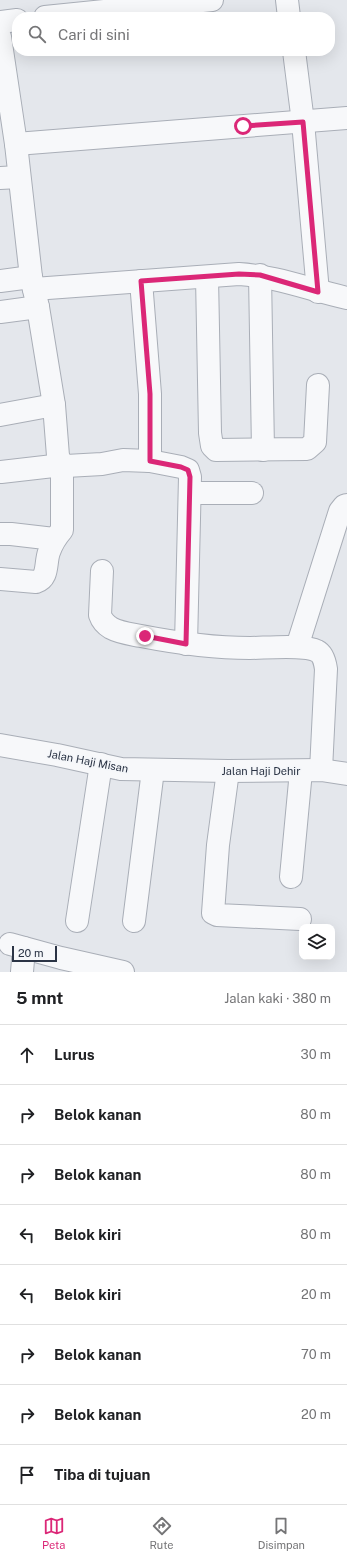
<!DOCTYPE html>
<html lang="id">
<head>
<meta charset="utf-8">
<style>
  :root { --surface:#fff; --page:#f6f6f6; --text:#202124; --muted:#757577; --line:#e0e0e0; --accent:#db2777 }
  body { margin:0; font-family:"Public Sans",sans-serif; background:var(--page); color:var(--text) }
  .controls { position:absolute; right:12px; bottom:12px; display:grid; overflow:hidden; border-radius:8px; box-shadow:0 4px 16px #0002 }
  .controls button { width:36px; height:36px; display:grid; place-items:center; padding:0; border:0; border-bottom:1px solid var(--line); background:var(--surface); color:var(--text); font:20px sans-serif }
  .scale { position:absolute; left:12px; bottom:10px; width:45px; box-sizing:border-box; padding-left:4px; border:2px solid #2b3445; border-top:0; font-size:11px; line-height:14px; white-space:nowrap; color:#2b3445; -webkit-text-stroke:3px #f4f6f9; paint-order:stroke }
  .stop { position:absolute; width:12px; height:12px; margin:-9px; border:3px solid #db2777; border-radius:50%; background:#fff }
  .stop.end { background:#db2777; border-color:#fff; box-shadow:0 1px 4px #0008 }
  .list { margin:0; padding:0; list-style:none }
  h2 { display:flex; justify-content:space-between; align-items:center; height:52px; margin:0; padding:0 16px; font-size:17px }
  h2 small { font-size:13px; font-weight:400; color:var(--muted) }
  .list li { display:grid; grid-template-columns:26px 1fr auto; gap:12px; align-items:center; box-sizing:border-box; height:60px; padding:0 16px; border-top:1px solid var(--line) }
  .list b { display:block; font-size:15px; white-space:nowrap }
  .list em { font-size:13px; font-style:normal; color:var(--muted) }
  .icon { flex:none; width:22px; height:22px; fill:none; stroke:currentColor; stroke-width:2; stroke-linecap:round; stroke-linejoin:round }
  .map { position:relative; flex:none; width:347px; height:972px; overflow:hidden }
  .search { position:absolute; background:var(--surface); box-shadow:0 4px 16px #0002; left:12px; right:12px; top:12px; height:44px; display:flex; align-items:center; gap:10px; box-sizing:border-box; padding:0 14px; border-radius:16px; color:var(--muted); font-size:15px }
  .sheet { height:532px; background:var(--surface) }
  nav { display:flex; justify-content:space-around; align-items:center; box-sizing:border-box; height:56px; border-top:1px solid var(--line); background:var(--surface); font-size:11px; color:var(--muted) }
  nav a { display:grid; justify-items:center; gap:2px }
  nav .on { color:var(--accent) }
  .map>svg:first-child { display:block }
</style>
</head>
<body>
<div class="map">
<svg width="347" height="972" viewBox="0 0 347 972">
  <rect width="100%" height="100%" fill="#e4e7ec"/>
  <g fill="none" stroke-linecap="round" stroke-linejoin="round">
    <defs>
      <g id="minor">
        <path d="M287,0L289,17"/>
        <path d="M45,17L212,0"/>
        <path d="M0,22L17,20"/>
        <path d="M0,37L16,144L31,277L38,307L54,405L58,456L62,465V530C56,537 52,543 49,552C45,563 49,578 36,582L0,579"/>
        <path d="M294,51L303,122L318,292"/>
        <path d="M16,144L347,118"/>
        <path d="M0,178L19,177"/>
        <path d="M260,275L263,450"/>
        <path d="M207,277L210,433L212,446L216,450L307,449L315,442L318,385"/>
        <path d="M0,281L31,277"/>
        <path d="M141,281L150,394V461"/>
        <path d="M34,289L239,274C275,276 311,290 347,298"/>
        <path d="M0,312L38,307"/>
        <path d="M0,415L54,405"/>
        <path d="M1,472L62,465L66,466L102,464L123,460L150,461L181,467L188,470L190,477L186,644"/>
        <path d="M190,493H252"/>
        <path d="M0,534H11L54,539"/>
        <path d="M102,571L100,615C102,621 106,625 111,628C120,633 131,634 141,636C177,643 213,648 250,648C265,648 304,644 317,651C323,654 325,662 326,669L321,770"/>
        <path d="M297,647L340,511L344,506L347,505"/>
        <path d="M0,745L57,755L121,769L228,771L321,770L347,774"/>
        <path d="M228,771L218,845L213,913L217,915L300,919"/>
        <path d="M291,877L301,771"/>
        <path d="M77,921L101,764"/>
        <path d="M134,921L153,770"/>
        <path d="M10,944L61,958L123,972"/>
        <path d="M22,972L24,948"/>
      </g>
    </defs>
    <use href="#minor" stroke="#a9aeb7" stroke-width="24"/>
    <use href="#minor" stroke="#f7f8fa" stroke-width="22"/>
  </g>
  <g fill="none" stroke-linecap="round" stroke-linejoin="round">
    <path stroke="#db2777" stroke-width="5" d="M145,636L186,644L190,477L188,470L181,467L150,461V394L141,281L239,274L260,275L318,292L303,122L243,126"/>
  </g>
  <g text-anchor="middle" stroke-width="3" stroke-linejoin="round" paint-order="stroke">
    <g font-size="11" fill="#2b3445" stroke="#f4f6f9">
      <text transform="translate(88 761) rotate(11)" y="4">Jalan Haji Misan</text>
      <text x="261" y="775">Jalan Haji Dehir</text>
    </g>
  </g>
</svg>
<div class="controls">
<button><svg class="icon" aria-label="layers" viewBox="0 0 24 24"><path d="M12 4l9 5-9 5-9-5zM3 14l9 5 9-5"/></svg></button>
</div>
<div class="scale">20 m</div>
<div class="stop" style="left:243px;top:126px"></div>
<div class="stop end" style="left:145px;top:636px"></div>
<div class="search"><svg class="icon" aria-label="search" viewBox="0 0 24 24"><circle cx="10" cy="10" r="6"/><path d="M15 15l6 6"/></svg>Cari di sini</div>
</div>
<section class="sheet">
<h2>5 mnt<small>Jalan kaki · 380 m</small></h2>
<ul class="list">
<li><svg class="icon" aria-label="ahead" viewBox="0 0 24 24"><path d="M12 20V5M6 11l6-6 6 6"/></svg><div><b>Lurus</b></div><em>30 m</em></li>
<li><svg class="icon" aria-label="right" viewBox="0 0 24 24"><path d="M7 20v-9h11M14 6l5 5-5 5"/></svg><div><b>Belok kanan</b></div><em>80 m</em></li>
<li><svg class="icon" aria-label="right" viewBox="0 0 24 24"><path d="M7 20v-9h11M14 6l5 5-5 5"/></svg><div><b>Belok kanan</b></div><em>80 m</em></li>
<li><svg class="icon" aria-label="left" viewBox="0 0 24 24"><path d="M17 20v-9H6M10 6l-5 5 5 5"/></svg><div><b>Belok kiri</b></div><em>80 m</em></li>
<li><svg class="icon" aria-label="left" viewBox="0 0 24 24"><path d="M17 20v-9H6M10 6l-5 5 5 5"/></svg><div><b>Belok kiri</b></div><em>20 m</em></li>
<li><svg class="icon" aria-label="right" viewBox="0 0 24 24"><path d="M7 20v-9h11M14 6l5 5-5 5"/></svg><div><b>Belok kanan</b></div><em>70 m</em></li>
<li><svg class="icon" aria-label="right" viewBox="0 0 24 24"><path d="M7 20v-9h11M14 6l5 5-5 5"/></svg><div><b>Belok kanan</b></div><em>20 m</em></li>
<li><svg class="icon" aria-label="arrive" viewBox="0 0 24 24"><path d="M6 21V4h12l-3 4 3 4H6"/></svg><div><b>Tiba di tujuan</b></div></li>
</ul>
</section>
<nav>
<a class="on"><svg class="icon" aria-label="map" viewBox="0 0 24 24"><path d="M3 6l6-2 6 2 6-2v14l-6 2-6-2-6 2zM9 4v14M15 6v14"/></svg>Peta</a>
<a><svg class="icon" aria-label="directions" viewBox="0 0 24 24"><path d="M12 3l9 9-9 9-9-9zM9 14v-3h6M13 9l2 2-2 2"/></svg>Rute</a>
<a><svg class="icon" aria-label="saved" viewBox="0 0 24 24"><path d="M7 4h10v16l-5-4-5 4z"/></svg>Disimpan</a>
</nav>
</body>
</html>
